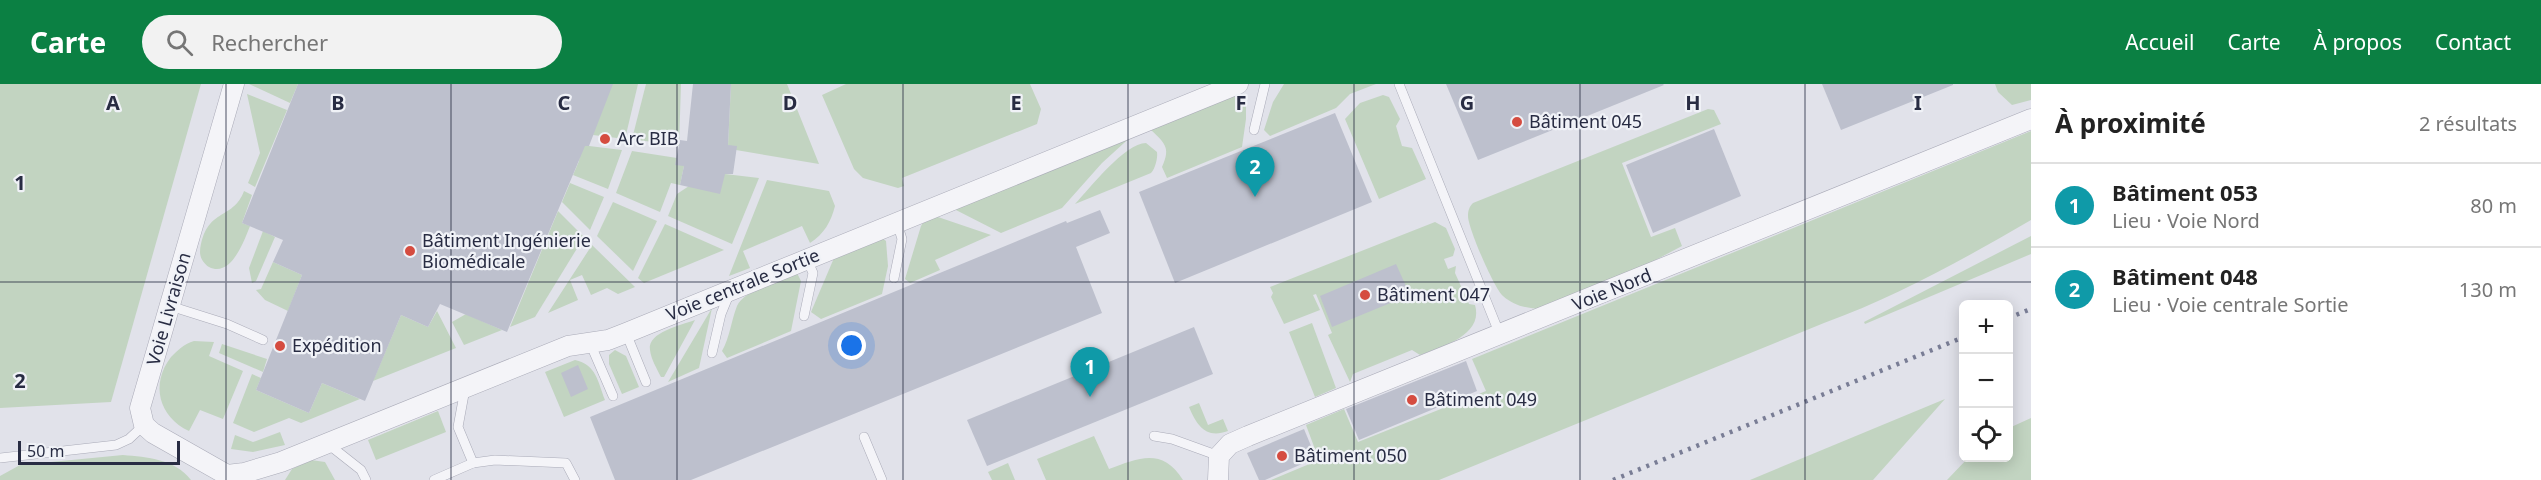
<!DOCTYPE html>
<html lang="fr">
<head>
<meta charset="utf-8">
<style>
  :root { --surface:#fff; --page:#f2f2f2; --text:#222; --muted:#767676; --line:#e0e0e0; --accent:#0b8043 }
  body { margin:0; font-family:"Noto Sans",sans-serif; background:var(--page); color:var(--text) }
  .controls { position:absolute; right:18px; bottom:18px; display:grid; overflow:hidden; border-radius:9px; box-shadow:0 3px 15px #0003 }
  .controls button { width:54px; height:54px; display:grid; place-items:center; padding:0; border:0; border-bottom:2px solid var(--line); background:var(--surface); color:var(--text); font:30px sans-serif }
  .scale { position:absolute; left:18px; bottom:15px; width:162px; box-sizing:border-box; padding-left:6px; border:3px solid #282c43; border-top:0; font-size:16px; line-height:21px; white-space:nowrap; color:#282c43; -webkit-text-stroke:4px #f0f2f7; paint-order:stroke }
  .you { position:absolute; left:852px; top:262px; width:21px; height:21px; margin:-15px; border:4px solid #fff; border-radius:50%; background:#1a73e8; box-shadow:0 0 0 9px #1a73e833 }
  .badge { display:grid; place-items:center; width:39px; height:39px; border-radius:50%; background:var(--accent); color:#fff; font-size:20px; font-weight:700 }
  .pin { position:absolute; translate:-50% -50px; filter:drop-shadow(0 2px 3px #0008) }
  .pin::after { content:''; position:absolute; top:32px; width:21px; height:18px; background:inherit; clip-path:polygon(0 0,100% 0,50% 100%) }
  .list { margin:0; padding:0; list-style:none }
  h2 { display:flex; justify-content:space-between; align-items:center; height:78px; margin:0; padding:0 24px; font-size:26px }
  h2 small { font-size:20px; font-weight:400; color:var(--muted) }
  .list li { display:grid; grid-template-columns:39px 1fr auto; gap:18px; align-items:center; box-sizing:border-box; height:84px; padding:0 24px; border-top:2px solid var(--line) }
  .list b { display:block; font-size:22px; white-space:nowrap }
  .list p { margin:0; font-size:20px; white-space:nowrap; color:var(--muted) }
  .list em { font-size:20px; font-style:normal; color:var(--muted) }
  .icon { flex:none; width:33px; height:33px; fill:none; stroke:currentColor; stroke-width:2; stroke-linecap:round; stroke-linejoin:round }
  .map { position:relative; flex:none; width:2031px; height:396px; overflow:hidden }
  header { display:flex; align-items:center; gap:36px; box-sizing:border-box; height:84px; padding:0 30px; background:var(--accent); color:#fff }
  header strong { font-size:28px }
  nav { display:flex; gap:33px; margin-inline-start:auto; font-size:21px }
  .search { width:420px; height:54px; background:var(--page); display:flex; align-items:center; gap:15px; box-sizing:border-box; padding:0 21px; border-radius:33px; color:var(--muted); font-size:22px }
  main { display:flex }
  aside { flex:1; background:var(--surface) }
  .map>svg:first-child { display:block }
</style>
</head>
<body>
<header>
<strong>Carte</strong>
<div class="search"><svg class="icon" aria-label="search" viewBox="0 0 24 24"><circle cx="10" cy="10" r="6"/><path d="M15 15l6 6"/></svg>Rechercher</div>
<nav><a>Accueil</a><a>Carte</a><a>À propos</a><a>Contact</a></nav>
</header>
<main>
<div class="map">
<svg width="2031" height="396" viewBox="0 0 2031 396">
  <rect width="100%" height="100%" fill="#e1e2ea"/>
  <g fill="#c2d4c1">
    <path d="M0,0H201L111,318L0,324Z"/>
    <path d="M249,0H298L290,19Z"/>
    <path d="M606,0H638L625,55L593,51Z"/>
    <path d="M646,0H681L679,62L632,55Z"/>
    <path d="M731,0H787L819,80L736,66L728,61Z"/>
    <path d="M846,0H1030L1041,25L1037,40L902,94L904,102L898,104L863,94L854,85L822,11Z"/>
    <path d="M1284,0H1376L1350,10L1336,24L1270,52L1264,46L1273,18Z"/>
    <path d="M1995,0H2031V16L2012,21L1998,8Z"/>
    <path d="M1239,8L1242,9L1246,19V35L1242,63L1167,94L1162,83C1172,62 1163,58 1149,44Z"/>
    <path d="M247,10L287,26L255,103L248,99L260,69Z"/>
    <path d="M1383,11L1389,13L1400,35L1396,42L1402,62L1412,64L1426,95L1379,115L1345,35L1360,19Z"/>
    <path d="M1708,25L1714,26L1721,40L1622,79L1651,153L1675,144L1682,162L1648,180L1538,225C1525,224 1513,221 1503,212C1494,204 1468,144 1468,132C1468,127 1469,123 1473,119Z"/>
    <path d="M2031,47V136C1964,175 1896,213 1824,239L1439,396H1271L1319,376L1306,341L1344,325L1358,358L1486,307L1472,275Z"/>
    <path d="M1135,49L1102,79L1062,124L1001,149L952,124Z"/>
    <path d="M1146,59L1157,68C1158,74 1155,85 1151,89L1075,120C1090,104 1125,59 1146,59Z"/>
    <path d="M581,61L622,66L608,105L573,91L579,77Z"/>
    <path d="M632,67L677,74L684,82L680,101L671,99L660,128L616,109Z"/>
    <path d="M725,90L759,94L732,160L668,132L677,110L689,102Z"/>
    <path d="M767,96L829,107L835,122C831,138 824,150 810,159L802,142L743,167L750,184L729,192Z"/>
    <path d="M570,99L604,113L590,146L562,118Z"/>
    <path d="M244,107L252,111L242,139L250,142C244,157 231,194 209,183C204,180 200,174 200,168C205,123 233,137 244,107Z"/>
    <path d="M613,118L657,137L633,187L597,152Z"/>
    <path d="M558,127L584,153L535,233L510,243Z"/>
    <path d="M935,132L991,151L935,176L940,186L910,199L905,195L921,142L924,137Z"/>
    <path d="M1435,138L1446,144L1455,165L1453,172L1444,175L1448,185L1456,182L1455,189L1469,220L1475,221C1484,252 1440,263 1420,271L1412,266L1353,290L1350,298L1328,251L1332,249L1316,210L1313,211L1320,226L1284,240L1271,213L1273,209L1270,203Z"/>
    <path d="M665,140L724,166L644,199L638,194Z"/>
    <path d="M263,147L275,153L256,197L252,199L249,184Z"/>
    <path d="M2031,152V170L1865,240L1864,238Z"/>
    <path d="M882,154L886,157L888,182L882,210L821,235L811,228L834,174Z"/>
    <path d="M592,161L635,203L618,210L607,204L591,211L582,191L570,196L578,216L548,229Z"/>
    <path d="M273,178L302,191L288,227L265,216L256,206L261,205Z"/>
    <path d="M797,189L801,197L791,247L727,274L722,267C730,253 731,237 737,222C744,206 781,196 797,189Z"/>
    <path d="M712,224L699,284L668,298Z"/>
    <path d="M437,227L456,264L373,297L401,231L428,243Z"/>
    <path d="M466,230L502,246L464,261L452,238Z"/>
    <path d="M695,236L664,293H661C657,285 651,275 650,266C647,248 682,241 695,236Z"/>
    <path d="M1312,239L1336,304L1315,313L1289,248Z"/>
    <path d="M194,257L214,258L209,272L243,287L223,335L200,326L189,347C159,333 150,300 171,273C178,266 184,260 194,257Z"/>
    <path d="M222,260L267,275L263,288L219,269Z"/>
    <path d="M615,266L626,272L639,303L622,310L609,280V271Z"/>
    <path d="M575,276C596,280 598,298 605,316L564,333L545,288Z"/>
    <path d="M252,290L261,294L256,306L309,329L322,299L360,315L301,339L289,334L254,348L233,339Z"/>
    <path d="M1945,315L1873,396H1750Z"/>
    <path d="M1199,319L1208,341L1223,335L1228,347C1206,355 1197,342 1189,323Z"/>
    <path d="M438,327L446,348L376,376L368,356Z"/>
    <path d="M2031,334V396H1947L1968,374H2008L2009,344Z"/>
    <path d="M280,348L285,361L253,368L231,365L235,351L253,358Z"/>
    <path d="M1094,352L1109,385C1139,374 1162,363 1183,396H1046L1037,375Z"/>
    <path d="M123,371C147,373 175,375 191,396H0V392L20,381Z"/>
    <path d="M311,376L325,378L335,396H285L292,385Z"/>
    <path d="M1008,379L1015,396H992L988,388Z"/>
  </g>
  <g fill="#bdc0cd">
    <path d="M298,0H613L589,62H585L507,248L440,220L428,243L401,231L365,317L322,299L309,329L256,306L302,191L273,178L283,156L242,139Z"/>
    <path d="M693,0H731L728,61L737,62L733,90H725L720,110L680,101L684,82L675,81L680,56L687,57Z"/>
    <path d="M1446,0H1663L1664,1L1478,76Z"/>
    <path d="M1822,0H1953V1L1841,46Z"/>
    <path d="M1335,29L1372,118L1175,199L1139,108Z"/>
    <path d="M1714,45L1741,112L1653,149L1626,81Z"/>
    <path d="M1100,126L1110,149L1076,163L1102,229L691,396H615L590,333L1066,137L1067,139Z"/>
    <path d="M1396,180L1410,211L1332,243L1320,212Z"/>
    <path d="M1194,243L1213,290L987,382L967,336Z"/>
    <path d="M1466,277L1477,307L1359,356L1346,325Z"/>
    <path d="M578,281L588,305L571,313L561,289Z"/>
    <path d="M1304,345L1316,374L1265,396H1259L1247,369Z"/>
  </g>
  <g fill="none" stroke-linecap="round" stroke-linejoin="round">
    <defs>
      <g id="lane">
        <path d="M1399,0L1500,251"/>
        <path d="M1254,46L1265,0"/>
        <path d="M894,194L902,155L897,139"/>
        <path d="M170,222L227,240L263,256"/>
        <path d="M804,232L813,189L807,175"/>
        <path d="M626,249L646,298"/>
        <path d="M590,259L613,312"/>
        <path d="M712,269L721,230L730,208"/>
        <path d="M1154,352L1172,355L1219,372"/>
        <path d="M864,353L882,396"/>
        <path d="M328,360L361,386L366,396"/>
        <path d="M0,374L116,361L129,355L144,341"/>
        <path d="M473,379L495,376L566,379L575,396"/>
        <path d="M434,396L473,379L458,343L465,305"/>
      </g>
      <g id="street">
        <path d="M234,0L140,324L144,341L153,349L227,391L244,389L281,378L568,262L608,256L626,249L1238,0"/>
        <path d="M1218,396L1219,372L1230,360L1248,352L2031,35"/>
      </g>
    </defs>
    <use href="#lane" stroke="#aaabb8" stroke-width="10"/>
    <use href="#street" stroke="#aaabb8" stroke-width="21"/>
    <use href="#lane" stroke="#f4f4f8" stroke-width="9"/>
    <use href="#street" stroke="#f4f4f8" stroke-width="20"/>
    <g stroke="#797d95" stroke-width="4.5" stroke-dasharray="3 6" stroke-linecap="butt">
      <path d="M2008,234L2031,225"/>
      <path d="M1613,396L1964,253"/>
    </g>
  </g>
  <path fill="none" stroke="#282c43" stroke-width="1.5" stroke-opacity="0.55" d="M226,0V396M451,0V396M677,0V396M903,0V396M1128,0V396M1354,0V396M1580,0V396M1805,0V396M0,198H2031"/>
  <g fill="#d54c40" stroke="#f0f2f7" stroke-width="2">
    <circle cx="1517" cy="38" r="6"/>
    <circle cx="605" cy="55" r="6"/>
    <circle cx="410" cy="167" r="6"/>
    <circle cx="1365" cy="211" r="6"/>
    <circle cx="280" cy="262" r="6"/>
    <circle cx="1412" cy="316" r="6"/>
    <circle cx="1282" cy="372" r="6"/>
  </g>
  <g text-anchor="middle" stroke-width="4.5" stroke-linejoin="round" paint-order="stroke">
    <g font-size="18" fill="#282c43" stroke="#f0f2f7" text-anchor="start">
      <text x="1529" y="44">Bâtiment 045</text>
      <text x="617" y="61">Arc BIB</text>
      <text x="422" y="163">Bâtiment Ingénierie<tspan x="422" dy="21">Biomédicale</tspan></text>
      <text x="1377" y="217">Bâtiment 047</text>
      <text x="292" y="268">Expédition</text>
      <text x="1424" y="322">Bâtiment 049</text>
      <text x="1294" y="378">Bâtiment 050</text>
    </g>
    <g font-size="18" fill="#282c43" stroke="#f0f2f7">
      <text transform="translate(743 201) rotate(-22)" y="6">Voie centrale Sortie</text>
      <text transform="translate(1612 206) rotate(-22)" y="6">Voie Nord</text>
      <text transform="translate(169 225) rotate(-74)" y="6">Voie Livraison</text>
    </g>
  </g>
  <g font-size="20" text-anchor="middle" font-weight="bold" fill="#282c43" stroke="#f0f2f7" stroke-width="4.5" stroke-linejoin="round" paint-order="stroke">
    <text x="113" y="26">A</text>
    <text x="338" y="26">B</text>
    <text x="564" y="26">C</text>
    <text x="790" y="26">D</text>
    <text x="1016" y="26">E</text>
    <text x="1241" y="26">F</text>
    <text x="1467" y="26">G</text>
    <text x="1693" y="26">H</text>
    <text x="1918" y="26">I</text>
    <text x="20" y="106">1</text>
    <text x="20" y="304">2</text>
  </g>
</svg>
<div class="controls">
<button>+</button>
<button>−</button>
<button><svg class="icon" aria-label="locate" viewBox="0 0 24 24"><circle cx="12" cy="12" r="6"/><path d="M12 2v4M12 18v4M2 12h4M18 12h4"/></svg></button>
</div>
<div class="scale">50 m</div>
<div class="you"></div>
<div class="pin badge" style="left:1090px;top:313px;background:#0f9aa8">1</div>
<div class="pin badge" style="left:1255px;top:113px;background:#0f9aa8">2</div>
</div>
<aside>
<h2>À proximité<small>2 résultats</small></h2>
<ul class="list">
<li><span class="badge" style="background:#0f9aa8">1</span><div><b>Bâtiment 053</b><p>Lieu · Voie Nord</p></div><em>80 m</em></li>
<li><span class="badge" style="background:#0f9aa8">2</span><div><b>Bâtiment 048</b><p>Lieu · Voie centrale Sortie</p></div><em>130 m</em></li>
</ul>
</aside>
</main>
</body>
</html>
